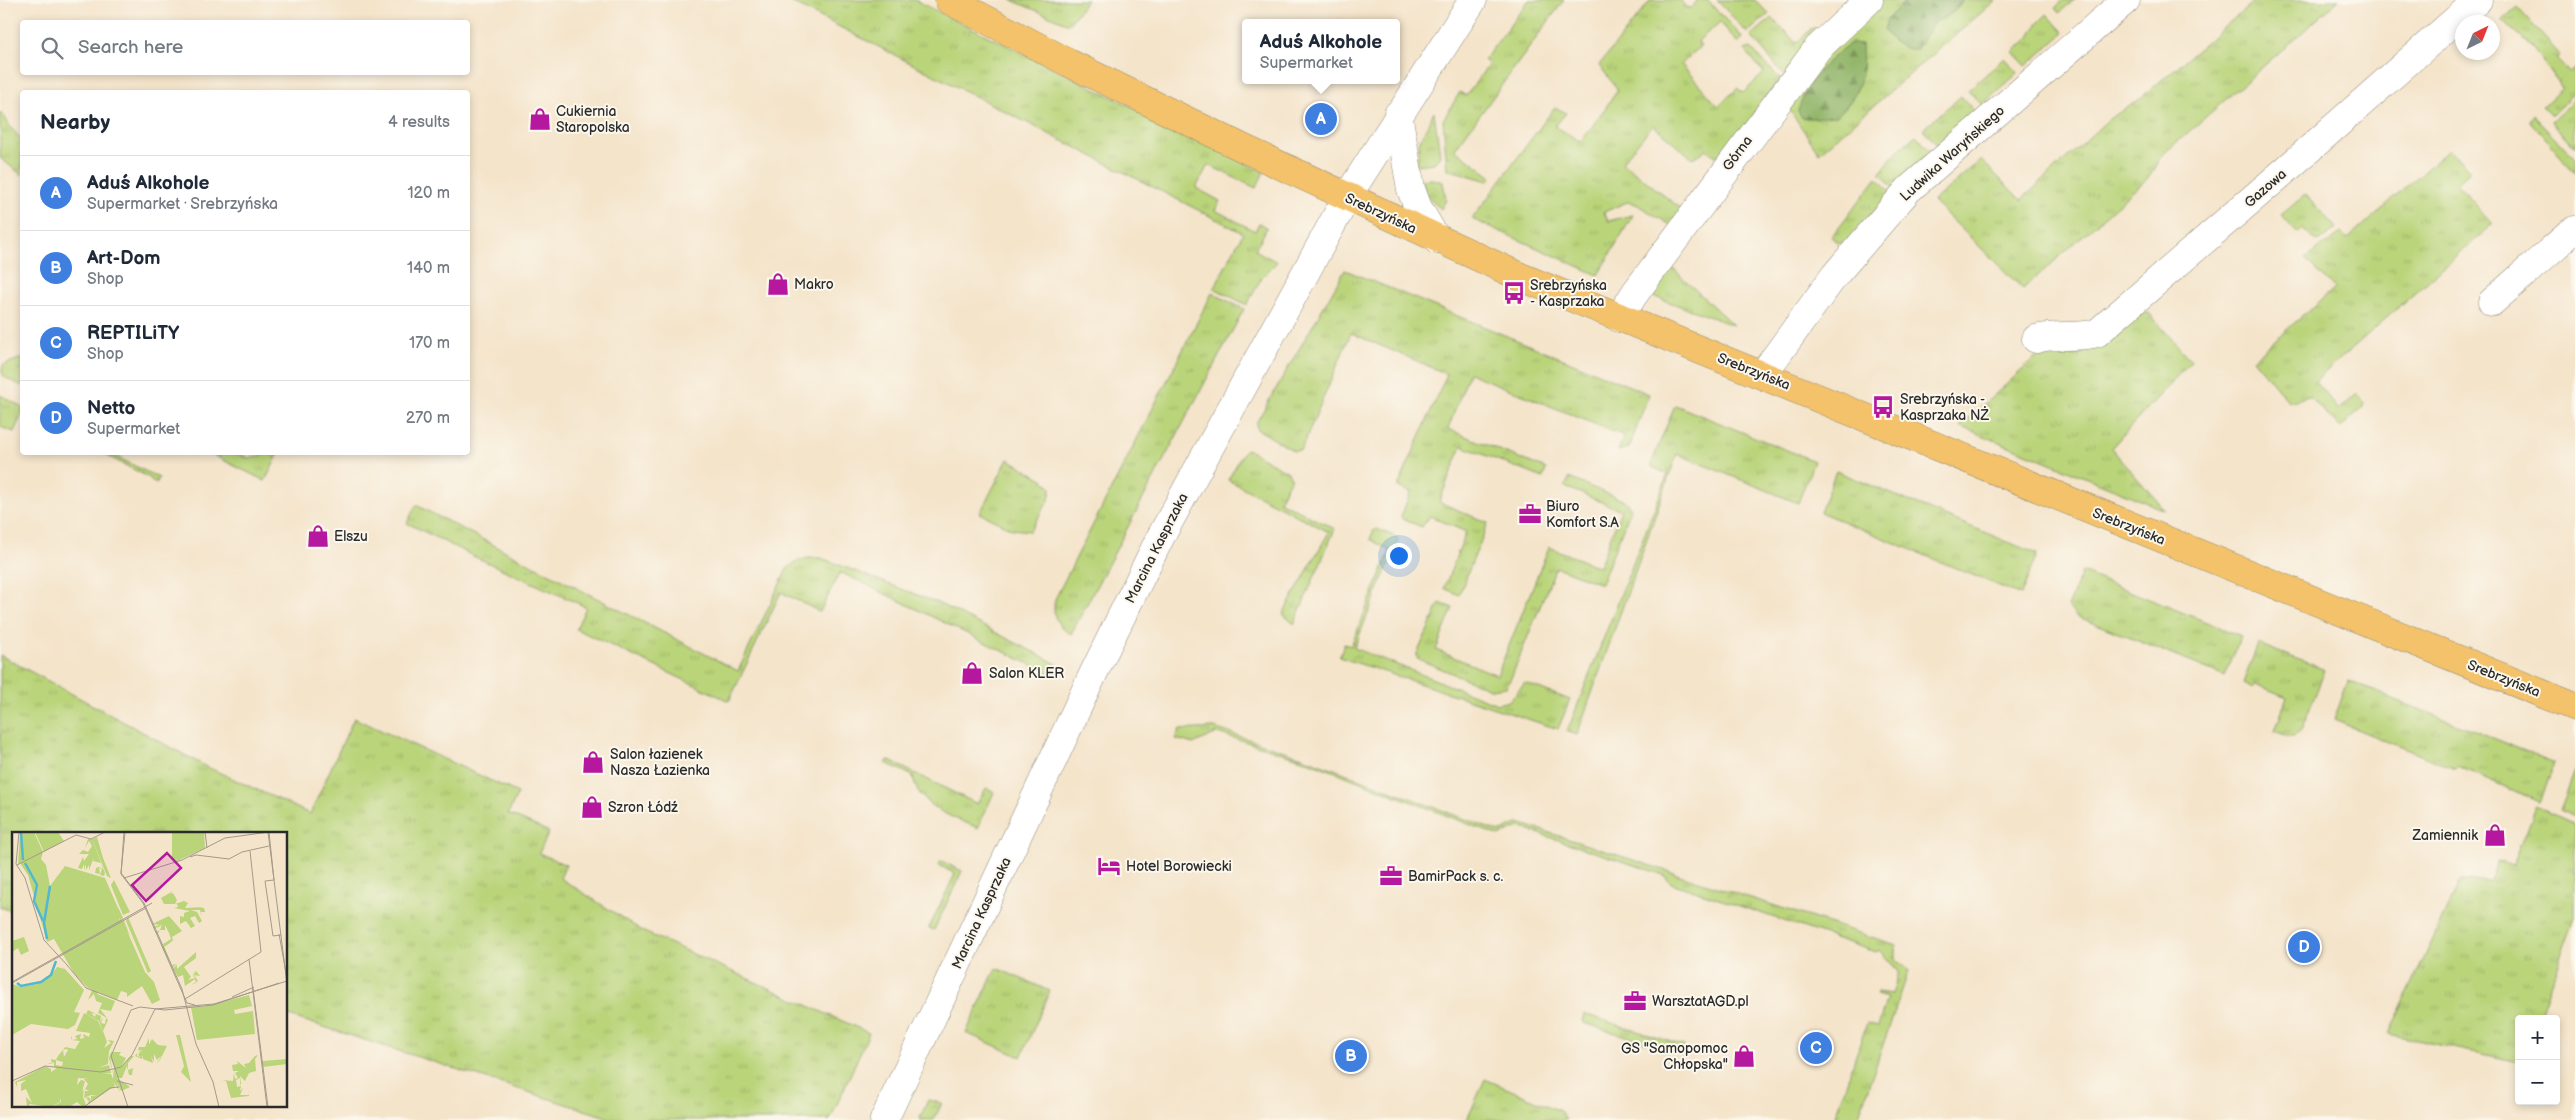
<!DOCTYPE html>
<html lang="en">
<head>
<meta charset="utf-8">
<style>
  :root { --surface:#fff; --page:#f2f2f3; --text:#1f2937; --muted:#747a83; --line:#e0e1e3; --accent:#0b8043 }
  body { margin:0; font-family:"Balsamiq Sans",sans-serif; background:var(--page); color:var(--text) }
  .controls { position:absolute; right:15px; bottom:15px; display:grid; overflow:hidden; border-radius:5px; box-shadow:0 2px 8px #0003 }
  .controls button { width:45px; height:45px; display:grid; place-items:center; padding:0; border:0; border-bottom:1px solid var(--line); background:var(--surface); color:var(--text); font:25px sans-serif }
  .compass { position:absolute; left:2455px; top:15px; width:45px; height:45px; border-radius:50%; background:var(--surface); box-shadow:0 2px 8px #0003; rotate:43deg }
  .you { position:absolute; left:1398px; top:555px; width:18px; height:18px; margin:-12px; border:4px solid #fff; border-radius:50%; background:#1a73e8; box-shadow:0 0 0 8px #1a73e833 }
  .badge { display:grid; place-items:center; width:32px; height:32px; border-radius:50%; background:var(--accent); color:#fff; font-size:16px; font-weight:700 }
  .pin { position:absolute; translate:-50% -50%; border:2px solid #fff; box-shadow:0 1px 5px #0006 }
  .popup { position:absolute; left:1242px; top:19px; width:158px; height:65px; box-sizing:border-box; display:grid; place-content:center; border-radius:5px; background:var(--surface); filter:drop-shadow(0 1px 4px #0005); font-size:16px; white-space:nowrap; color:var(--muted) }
  .popup b { font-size:19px; color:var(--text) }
  .popup::after { content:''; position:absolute; left:50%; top:100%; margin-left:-10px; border:10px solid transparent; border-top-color:var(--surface) }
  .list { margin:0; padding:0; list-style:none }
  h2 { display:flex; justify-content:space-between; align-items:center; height:65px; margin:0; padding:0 20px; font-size:21px }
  h2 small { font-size:16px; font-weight:400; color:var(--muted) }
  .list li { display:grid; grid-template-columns:32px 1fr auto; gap:15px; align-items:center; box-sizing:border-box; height:75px; padding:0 20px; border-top:1px solid var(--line) }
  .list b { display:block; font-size:19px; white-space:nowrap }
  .list p { margin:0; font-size:16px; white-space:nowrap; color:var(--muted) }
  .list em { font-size:16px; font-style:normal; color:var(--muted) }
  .icon { flex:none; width:28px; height:28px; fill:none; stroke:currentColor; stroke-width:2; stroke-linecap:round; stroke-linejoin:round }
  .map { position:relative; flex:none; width:2575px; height:1120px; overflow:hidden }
  .search { position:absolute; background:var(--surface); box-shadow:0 2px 8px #0003; left:20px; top:20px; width:450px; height:55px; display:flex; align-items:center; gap:12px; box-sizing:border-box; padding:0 18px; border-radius:5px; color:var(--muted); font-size:19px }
  .panel { position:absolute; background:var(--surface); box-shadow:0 2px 8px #0003; left:20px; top:90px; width:450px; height:365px; border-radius:5px }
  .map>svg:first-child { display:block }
</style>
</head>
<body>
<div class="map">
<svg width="2575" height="1120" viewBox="0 0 2575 1120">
  <defs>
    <pattern id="grass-tufts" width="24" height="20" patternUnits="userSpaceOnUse" patternTransform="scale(1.25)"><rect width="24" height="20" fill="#bad47a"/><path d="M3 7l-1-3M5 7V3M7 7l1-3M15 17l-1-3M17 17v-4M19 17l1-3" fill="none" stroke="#a0b66a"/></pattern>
    <pattern id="forest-firs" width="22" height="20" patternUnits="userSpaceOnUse" patternTransform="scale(1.25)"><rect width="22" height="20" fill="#93b66a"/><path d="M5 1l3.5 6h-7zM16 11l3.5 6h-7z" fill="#789457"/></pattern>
  </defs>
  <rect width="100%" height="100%" fill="#fbf7ec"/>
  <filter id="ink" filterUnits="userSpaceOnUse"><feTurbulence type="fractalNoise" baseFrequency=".02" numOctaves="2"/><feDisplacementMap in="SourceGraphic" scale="10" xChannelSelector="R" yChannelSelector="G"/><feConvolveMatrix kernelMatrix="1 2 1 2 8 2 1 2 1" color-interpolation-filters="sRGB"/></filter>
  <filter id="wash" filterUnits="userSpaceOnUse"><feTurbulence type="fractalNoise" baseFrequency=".0096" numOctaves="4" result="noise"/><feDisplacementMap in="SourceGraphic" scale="20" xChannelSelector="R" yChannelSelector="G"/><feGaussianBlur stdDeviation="1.12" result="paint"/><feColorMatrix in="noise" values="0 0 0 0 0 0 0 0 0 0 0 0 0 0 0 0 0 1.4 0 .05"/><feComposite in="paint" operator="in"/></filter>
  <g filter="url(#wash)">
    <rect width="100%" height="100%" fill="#f4e4ca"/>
    <g fill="url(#grass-tufts)" stroke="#728052">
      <path d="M787,0H915L1264,172L1256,188L1208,165L1196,188L1220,201L1215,210L1255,231L1259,223L1267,228L1255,250L1277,262L1262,277L1247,305L1214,288L1243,233Z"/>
      <path d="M1011,0H1087L1069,24Z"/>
      <path d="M1529,0H1564L1455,149L1492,177L1488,181L1447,169L1443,120L1460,92L1466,96L1489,64L1484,60Z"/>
      <path d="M1651,0H1680L1687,8L1692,7L1698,0H1707L1743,38L1738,43L1720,22L1698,41L1701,46L1681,64L1718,106L1738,88L1743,93L1764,73L1745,50L1751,48L1780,79L1722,160L1705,149L1701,154L1692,158L1653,125L1622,162L1685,212L1674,227L1636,204L1627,202L1604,212L1608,221L1633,215L1598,275L1472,219L1555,107L1566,113L1555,126L1581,142L1618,90L1599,65Z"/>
      <path d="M1717,0H1755L1769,14L1747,33Z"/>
      <path d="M1882,0H1996L1819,153L1789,109L1794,89Z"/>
      <path d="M2064,0H2074L2059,13L2055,8Z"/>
      <path d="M2256,0H2339L2160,157L2150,176L2023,289L1933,201L1981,160L2021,200L2109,119L2136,102Z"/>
      <path d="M2517,7L2560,55L2556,59L2570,73L2575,69V92L2552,115L2543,106L2562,88L2533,49L2502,20Z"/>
      <path d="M2047,14L2064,33L2026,66L2013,52L2030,37L2038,23Z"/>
      <path d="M1772,18L1796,43L1814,27L1820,32L1785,76L1751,36Z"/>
      <path d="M2005,58L2018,73L1982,105L1968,90Z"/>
      <path d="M1961,96L1975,112L1938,146L1923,129Z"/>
      <path d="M2575,98V147L2551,122Z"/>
      <path d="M0,112L12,129L22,140V175L0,158Z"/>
      <path d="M1434,112L1440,155L1434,163L1416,165L1420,140Z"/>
      <path d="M2533,115L2575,158V173L2529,120Z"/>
      <path d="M1916,135L1931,152L1895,189L1880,173L1895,153Z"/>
      <path d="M2449,149L2470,171L2456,183L2493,224L2315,381L2339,410L2357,394L2364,403L2363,407L2340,428L2309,396L2289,402L2253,359L2335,288L2305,259L2341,233L2348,239Z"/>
      <path d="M1877,178L1891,192L1846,242L1838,243L1831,237Z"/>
      <path d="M1432,179L1443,182L1446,200L1441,209L1427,196L1421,180Z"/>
      <path d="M2305,195L2336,228L2318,242L2302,228L2297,233L2281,215Z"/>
      <path d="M1665,261L1733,325L1641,292Z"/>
      <path d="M1345,270L1649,394L1629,448L1618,451L1624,436L1469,373L1448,429L1546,469L1543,478L1462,446L1439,502L1488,523L1459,595L1444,588L1466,532L1430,516L1422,527L1402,519L1401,516L1411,492L1398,487L1447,374L1351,333L1301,450L1294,451L1257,429L1256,423Z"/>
      <path d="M1212,293L1244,309L1071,634C1056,626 1052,615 1055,599Z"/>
      <path d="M2149,313L2191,361L2111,448L2165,510L1960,426L2041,353L2076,354L2105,340L2132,314Z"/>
      <path d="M22,358V386L4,377L2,371L3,365Z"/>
      <path d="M0,395L22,407V414L14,432L0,427Z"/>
      <path d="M1675,405L1814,461L1798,503L1677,454L1577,735L1567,732L1668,474L1652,467V462Z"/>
      <path d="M1247,449L1288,472L1291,478L1279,501L1335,529L1294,624L1283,614L1329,532L1228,480L1244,451Z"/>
      <path d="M102,453H109L159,478L156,484L148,477Z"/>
      <path d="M209,453H236L249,458L258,457L265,453H279L265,481Z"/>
      <path d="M1008,459L1044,480L1051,488L1049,500L1030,531L1012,529L980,513Z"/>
      <path d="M1836,471L2037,554L2021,595L1820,512Z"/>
      <path d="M1569,478L1625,501L1631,508L1601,584L1556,567L1511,678L1506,687L1490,689L1418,659L1416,656L1440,603L1453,608L1436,650L1497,675L1549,547L1599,567L1621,510L1565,487Z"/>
      <path d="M416,505L738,671L787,569C799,559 806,557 821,558L938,603L1057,664L1052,675L840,572L820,612L781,592L729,701L576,629L586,607L473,556L407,523Z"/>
      <path d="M1377,529L1396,537L1398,541L1354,648L1497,704L1509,701L1525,683L1570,700L1558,729L1339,657L1344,644L1351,646L1390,551L1370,539L1374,530Z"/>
      <path d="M2082,572L2241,636L2225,676L2076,616L2068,607Z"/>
      <path d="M2258,644L2325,670L2301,731C2292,740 2285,735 2275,731L2287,697L2255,684L2253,688L2243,683Z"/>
      <path d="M0,655L205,766L310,814L354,718L518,793L508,814L549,832L539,853L566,865L560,878L644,932L869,1033L830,1120H616L286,1015V834H14V912L0,907Z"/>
      <path d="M2348,681L2555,763L2540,802L2457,766L2455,769L2334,720Z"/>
      <path d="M1214,728L1303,757L1499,832L1519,823L1896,945V960L1909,970L1857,1120H1834L1867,1023L1878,1026L1887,998L1876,995L1877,992L1892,994L1899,972L1879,950L1876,952L1671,883L1664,875L1519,827L1499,836L1302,759L1217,733L1193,744L1176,739L1179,730Z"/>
      <path d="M888,760L977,804L986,788L994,792L978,828C953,817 917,807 913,776L886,763Z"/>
      <path d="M2574,772H2575V817L2559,810Z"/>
      <path d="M2536,807L2575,824V916L2538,1019H2519V1062L2389,1034L2460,881H2490L2497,861L2513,866Z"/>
      <path d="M941,861L962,871L934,930L929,928L955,874L939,865Z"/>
      <path d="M996,968L1050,991L1021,1057L966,1033Z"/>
      <path d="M1584,1014L1684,1046L1682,1054L1584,1023L1582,1020Z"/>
      <path d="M1485,1079L1560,1111L1566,1120H1467Z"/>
      <path d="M928,1100L942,1103L934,1120H919Z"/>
    </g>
    <g fill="url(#forest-firs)" stroke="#5f704a">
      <path d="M1906,0H1963L1951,14L1933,23L1917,49C1903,51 1891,41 1884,30L1887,19Z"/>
      <path d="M1851,43L1862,44C1864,77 1861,93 1837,116C1824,116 1815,119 1802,118L1798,111C1810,75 1822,66 1851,43Z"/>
    </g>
  </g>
  <g filter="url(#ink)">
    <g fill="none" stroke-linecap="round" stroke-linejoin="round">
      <defs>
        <g id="minor">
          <path d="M1398,114L1411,189L1418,208L1437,240"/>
          <path d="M2492,302L2575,229"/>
          <path d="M1619,318L1635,293L1818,48L1869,0"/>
          <path d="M2036,339C2056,333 2077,339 2097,333L2288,168L2478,0"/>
          <path d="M1763,374L1835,275L1908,190L2126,0"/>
          <path d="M884,1120L1096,668L1160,538L1347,197L1473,0"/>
        </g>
        <path id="major" d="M949,0L1069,63L1245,149L1521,277L2575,707"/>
      </defs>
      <use href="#minor" stroke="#90887a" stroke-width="29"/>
      <use href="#major" stroke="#90887a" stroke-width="29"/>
      <use href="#minor" stroke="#fff" stroke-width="28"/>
      <use href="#major" stroke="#f3c26a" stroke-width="28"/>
    </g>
  </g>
  <defs>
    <symbol id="shop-bare" viewBox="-9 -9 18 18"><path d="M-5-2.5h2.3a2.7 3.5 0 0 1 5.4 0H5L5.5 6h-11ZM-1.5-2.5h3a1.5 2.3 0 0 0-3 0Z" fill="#b5179e" stroke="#fbf7ec" stroke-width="2.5" paint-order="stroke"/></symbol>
    <symbol id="bus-bare" viewBox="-9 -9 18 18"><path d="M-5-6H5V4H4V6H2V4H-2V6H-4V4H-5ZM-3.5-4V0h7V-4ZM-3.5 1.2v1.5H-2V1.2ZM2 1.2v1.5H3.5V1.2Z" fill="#b5179e" stroke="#fbf7ec" stroke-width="2.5" paint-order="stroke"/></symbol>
    <symbol id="office-bare" viewBox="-9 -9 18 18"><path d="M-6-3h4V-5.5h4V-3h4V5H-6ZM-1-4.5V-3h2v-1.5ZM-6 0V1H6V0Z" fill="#b5179e" stroke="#fbf7ec" stroke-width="2.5" paint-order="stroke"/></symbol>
    <symbol id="hotel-bare" viewBox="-9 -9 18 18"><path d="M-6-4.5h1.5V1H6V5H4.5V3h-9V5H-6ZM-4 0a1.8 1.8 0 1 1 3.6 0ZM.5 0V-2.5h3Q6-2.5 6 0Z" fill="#b5179e" stroke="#fbf7ec" stroke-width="2.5" paint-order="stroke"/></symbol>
  </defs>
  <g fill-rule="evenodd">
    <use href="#shop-bare" x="524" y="103" width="32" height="32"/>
    <use href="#shop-bare" x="762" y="268" width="32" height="32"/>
    <use href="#bus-bare" x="1498" y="277" width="32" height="32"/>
    <use href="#bus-bare" x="1867" y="391" width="32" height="32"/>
    <use href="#office-bare" x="1514" y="498" width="32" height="32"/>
    <use href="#shop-bare" x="302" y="520" width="32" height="32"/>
    <use href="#shop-bare" x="956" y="657" width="32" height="32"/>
    <use href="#shop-bare" x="577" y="746" width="32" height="32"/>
    <use href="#shop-bare" x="576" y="791" width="32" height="32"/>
    <use href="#shop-bare" x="2479" y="819" width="32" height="32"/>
    <use href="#hotel-bare" x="1093" y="850" width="32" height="32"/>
    <use href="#office-bare" x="1375" y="860" width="32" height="32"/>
    <use href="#office-bare" x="1619" y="985" width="32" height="32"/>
    <use href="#shop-bare" x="1728" y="1040" width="32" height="32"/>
  </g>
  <g text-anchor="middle" stroke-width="4" stroke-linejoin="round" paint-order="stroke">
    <g font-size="14" fill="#2b2b2b" stroke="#fbf7ec" text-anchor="start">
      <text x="556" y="116">Cukiernia<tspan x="556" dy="16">Staropolska</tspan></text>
      <text x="794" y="289">Makro</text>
      <text x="1530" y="290">Srebrzyńska<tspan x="1530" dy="16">- Kasprzaka</tspan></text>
      <text x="1900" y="404">Srebrzyńska -<tspan x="1900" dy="16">Kasprzaka NŻ</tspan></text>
      <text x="1546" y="511">Biuro<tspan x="1546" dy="16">Komfort S.A</tspan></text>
      <text x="334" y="541">Elszu</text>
      <text x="989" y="678">Salon KLER</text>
      <text x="610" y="759">Salon łazienek<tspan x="610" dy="16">Nasza Łazienka</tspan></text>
      <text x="608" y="812">Szron Łódź</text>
      <text x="2478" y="840" text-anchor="end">Zamiennik</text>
      <text x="1126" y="871">Hotel Borowiecki</text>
      <text x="1408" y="881">BamirPack s. c.</text>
      <text x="1652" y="1006">WarsztatAGD.pl</text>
      <text x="1728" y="1053" text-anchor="end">GS "Samopomoc<tspan x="1728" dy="16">Chłopska"</tspan></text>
    </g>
    <g font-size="14" fill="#2b2b2b" stroke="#fbf7ec">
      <text transform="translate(1737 153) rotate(-53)" y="5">Górna</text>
      <text transform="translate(1952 153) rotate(-42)" y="5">Ludwika Waryńskiego</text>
      <text transform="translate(2265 188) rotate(-41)" y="5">Gazowa</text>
      <text transform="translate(1381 213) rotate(25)" y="5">Srebrzyńska</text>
      <text transform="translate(1754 371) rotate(22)" y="5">Srebrzyńska</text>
      <text transform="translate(2129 526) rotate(22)" y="5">Srebrzyńska</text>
      <text transform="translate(1156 548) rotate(-63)" y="5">Marcina Kasprzaka</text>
      <text transform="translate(2504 678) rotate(22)" y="5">Srebrzyńska</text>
      <text transform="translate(981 913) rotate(-65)" y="5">Marcina Kasprzaka</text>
    </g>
  </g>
  <g transform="translate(12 832)">
    <rect width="275" height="275" fill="#f4e4ca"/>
    <path d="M76,7H80L93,41L92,44L88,43L90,37L87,36L88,42L83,41L84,36L87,35L91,37L89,31L81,29L83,23L77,38V33L74,38V32L72,38V32L70,37L66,36L71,25L72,29L77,22H67L71,18L76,20L80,14L77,9L73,16ZM161,59L158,62L161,61L165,68L163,72L172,69L176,71L173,76L192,75L188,76H192L193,80H189L190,85L188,78H179L185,80L190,89L187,91L183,84L178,86L183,94L179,96L174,89L168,92V84L172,85V81L178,79L162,76L166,75L165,72H152L149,66ZM106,75L111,86L109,88L112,89L118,104L114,98L85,162L103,169L99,179L88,177L95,186L86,181L90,171L84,169L82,162L76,168L108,90ZM157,84L170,99L160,105L161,108L157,111L164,107L152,115L160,133L165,132L161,135L160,134L154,123L149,113L152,115L151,112L159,107L157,101L153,93V98H148L150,92L147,95L142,96L144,100L148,98L145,103L141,95L148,93L140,92ZM184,120V126L172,135L179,145L176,148L183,146L181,143L184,140L180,142L184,139L188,144L182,143L186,149L179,153L184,151L183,147L173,154L171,143L166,145L161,136L165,133V137ZM76,178L84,182L79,181L83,185L84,182L89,184L88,190L91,185L89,191L93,192L94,186L96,188L91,199L95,210L92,216L99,211L96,208L102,209L97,219L96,232L86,236L97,233L99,241H91L99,242L101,247L102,235L98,225L101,242L97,226L103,209L99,220H109L107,223L114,226L109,235L119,224H122L116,231V238L121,236L120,243H117L115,234L110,246H105L118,255L109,259L104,249L108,260L101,249L103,254L75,273L77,269L74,266L77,265L79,269V264L85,263H79L72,266L73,259H77L73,257L76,252L72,247H78L66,246L65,253L69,248L73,249L70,260L72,257L71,265L74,273L71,275L65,270L57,275H40L49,270L48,266V270L39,275L18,272L15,275L14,265L20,271L14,257L9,259V252L14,248L5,250V255L3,250L33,234L38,233L33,234L39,237V240L45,236L42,235V230L39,232H35L40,231L39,227L44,228V233L50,234L51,230L44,228L46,224L51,218L52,225L56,218L59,219L54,217L51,218L53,215L63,217L68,209L60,208L59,206L60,204V208L65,207L63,204L69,202L68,207L72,206L71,202L77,205L78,201L91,199L87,189L74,182ZM164,203H168L179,250L169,240L172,234ZM137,206V212L140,207L146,213L155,214L148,228L144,232L150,224L147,226L144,220L147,226L145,228L142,222V230L139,224L141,231L131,227L130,223V227L123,224L125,221V224L129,225L126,223L128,220H125L131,219L126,218L127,215H133ZM235,215L237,231L243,224L246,223L243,227L244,239L237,241L233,249L228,244L229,252L228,253V246L224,248L225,255L229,254L228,259L231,256L228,263H237L235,252L237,264L219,266L214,249L210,248L221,249L222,241L223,247L226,246L223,241L227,239H221L220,233L226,232L225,229L234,236L232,232L237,231Z" fill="#bad47a"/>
    <path d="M23,0H46L52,9L32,20ZM160,0H192L193,16L165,29L160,27Z" fill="#bad47a"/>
    <path d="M8,0H22L31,20L29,27L34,33L38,54L53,34L93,46L109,83L107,88L112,92L133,140L142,150L148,168L140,172L130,154L115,165V161L109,159L105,168L76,156L63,143L42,107L35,110L16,43L8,31L6,32ZM12,105L17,119L9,123L6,116L0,120V109ZM237,163L240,174L222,178L223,182L241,179L243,202L185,208L179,175L195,174ZM275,227V232L251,235V229Z" fill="#bad47a"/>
    <path d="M85,5L91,26L99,46L95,44L80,7ZM102,48L118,80L111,83L99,53ZM116,85L139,139L136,141L114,89ZM45,135L53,137L72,158L62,180L68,181L63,193L56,197L19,192L0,203V152L9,155L26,152L39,144ZM72,181L86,189L91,199L85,202L64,199Z" fill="#bad47a"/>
    <path fill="none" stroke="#52b7d0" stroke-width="2.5" d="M9,0L11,28M13,31L25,53L22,69L31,89M35,107L32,91L38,54M5,151L9,154L29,150L39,143L44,129"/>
    <path fill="none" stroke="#a49a8a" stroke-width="1" d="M7,0L4,32L13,46L32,108L56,134M112,0L109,42L131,71L175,171L183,173M113,0L109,41L132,71L170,157L184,212L201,250L207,275M193,0L195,16M256,0L275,152M257,0L262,48L253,49L261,104L269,103M178,25L184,23L217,27L230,20L257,14M5,33L64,3L79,7L93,0M112,46L170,28L213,6L257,0M267,102L275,146M237,127L255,275M55,133L74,156L121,174M0,150L140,71M0,151L134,76M241,156L256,275M220,165L242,155M173,167L249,120L238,19M0,249L33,234L89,240L109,235L120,223L143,177L202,172L275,149M105,249L121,253M72,275L98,256L107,255M116,275L99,224L119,178L128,175L153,178L201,173L267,151"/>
    <path fill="#b5179e" fill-opacity="0.15" stroke="#b5179e" stroke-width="2.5" d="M155,21L169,36L134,69L120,53Z"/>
    <rect width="275" height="275" fill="none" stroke="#2b2b2b" stroke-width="2.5"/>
  </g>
</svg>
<div class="controls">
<button>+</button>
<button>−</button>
</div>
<svg class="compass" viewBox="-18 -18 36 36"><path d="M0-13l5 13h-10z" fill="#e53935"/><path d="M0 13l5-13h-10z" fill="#747a83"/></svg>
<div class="you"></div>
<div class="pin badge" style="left:1321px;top:119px;background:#3f7fe0">A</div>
<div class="popup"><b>Aduś Alkohole</b>Supermarket</div>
<div class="pin badge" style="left:1351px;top:1056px;background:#3f7fe0">B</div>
<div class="pin badge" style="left:1816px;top:1048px;background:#3f7fe0">C</div>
<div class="pin badge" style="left:2304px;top:947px;background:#3f7fe0">D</div>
<div class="search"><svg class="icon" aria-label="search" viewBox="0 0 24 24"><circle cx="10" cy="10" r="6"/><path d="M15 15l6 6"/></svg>Search here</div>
<section class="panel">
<h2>Nearby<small>4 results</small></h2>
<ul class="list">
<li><span class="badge" style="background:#3f7fe0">A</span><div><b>Aduś Alkohole</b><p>Supermarket · Srebrzyńska</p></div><em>120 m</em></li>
<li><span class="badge" style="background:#3f7fe0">B</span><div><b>Art-Dom</b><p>Shop</p></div><em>140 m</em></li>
<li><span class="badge" style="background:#3f7fe0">C</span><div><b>REPTILiTY</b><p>Shop</p></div><em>170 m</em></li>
<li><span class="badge" style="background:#3f7fe0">D</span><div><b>Netto</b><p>Supermarket</p></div><em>270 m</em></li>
</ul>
</section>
</div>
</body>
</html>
